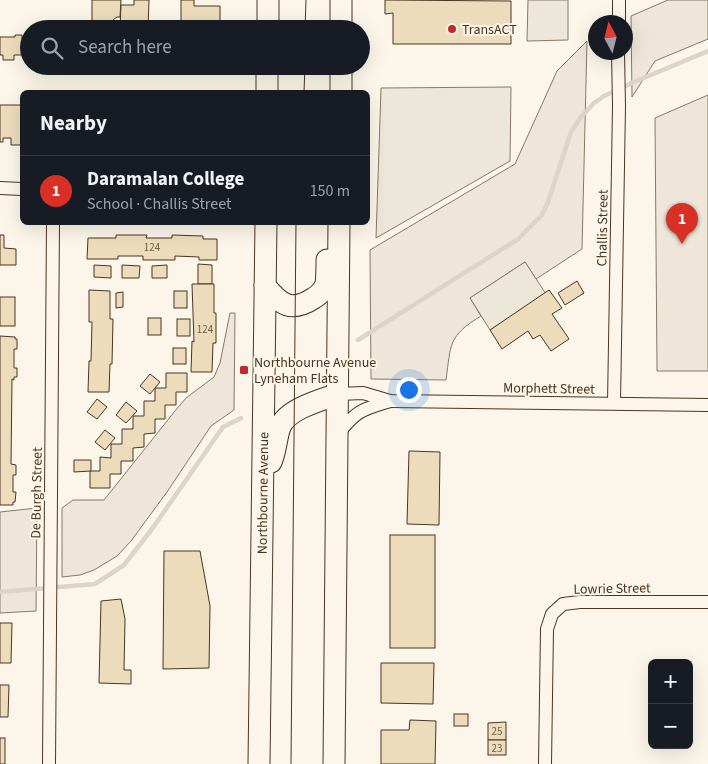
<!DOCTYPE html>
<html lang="en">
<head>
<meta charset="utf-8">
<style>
  :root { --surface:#171b24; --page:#20242c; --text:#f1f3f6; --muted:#9ea1a6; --line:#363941; --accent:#d93025 }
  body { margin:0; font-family:"Source Sans 3",sans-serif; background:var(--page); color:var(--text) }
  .controls { position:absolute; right:15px; bottom:15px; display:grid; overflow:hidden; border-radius:8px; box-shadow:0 5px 20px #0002 }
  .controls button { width:45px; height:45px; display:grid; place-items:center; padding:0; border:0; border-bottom:1px solid var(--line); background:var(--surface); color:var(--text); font:25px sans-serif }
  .compass { position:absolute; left:588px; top:15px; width:45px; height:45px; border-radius:50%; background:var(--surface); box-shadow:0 5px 20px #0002; rotate:353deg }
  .you { position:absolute; left:408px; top:389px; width:18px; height:18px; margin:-12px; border:4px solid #fff; border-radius:50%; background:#1a73e8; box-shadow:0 0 0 8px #1a73e833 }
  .badge { display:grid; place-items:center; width:32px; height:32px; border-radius:50%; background:var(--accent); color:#fff; font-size:16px; font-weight:700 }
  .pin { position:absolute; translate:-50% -41px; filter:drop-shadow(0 1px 2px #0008) }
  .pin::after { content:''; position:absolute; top:26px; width:18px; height:15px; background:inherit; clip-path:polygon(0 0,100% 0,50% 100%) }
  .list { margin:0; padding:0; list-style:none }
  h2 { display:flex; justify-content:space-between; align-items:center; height:65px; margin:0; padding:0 20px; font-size:21px }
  h2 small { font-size:16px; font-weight:400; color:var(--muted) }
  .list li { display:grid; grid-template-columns:32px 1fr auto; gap:15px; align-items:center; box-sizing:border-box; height:70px; padding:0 20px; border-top:1px solid var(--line) }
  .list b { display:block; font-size:19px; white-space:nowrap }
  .list p { margin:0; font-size:16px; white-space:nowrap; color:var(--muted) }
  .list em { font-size:16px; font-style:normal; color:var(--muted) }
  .icon { flex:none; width:28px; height:28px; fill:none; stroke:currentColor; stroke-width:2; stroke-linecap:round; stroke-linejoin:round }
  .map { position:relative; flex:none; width:708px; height:764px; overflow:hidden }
  .search { position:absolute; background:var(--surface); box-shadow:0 5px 20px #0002; left:20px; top:20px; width:350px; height:55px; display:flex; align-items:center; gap:12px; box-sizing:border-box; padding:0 18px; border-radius:28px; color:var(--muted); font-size:19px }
  .panel { position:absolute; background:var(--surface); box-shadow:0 5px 20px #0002; left:20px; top:90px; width:350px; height:135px; border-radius:8px }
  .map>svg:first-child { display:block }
</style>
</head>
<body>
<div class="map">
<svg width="708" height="764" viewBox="0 0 708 764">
  <rect width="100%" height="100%" fill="#fbf6e9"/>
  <g fill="#ede6d9" stroke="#887966">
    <path d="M668,0H708V39L655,61L632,97L631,16Z"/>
    <path d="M587,41L582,249L536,279L525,262L470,298L481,316C448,336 451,344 446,380L371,379L370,250L515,164L557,71Z"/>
    <path d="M708,95V371H657L655,118Z"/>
    <path d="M230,313H235L234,410L211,426L167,492L131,541L117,556L94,570L80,575L62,577V508L73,500H104L175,411L186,398L214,377L220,363Z"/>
    <path d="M37,508L36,611L0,613V512Z"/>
  </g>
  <g fill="#ede7d9" stroke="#887966">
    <path d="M528,0H568V40L527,41Z"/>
    <path d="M511,87L510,161L376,238L381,88Z"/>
    <path d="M525,262L546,294L490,330L470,298Z"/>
  </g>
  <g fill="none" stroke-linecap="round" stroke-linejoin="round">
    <g stroke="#dcd4c6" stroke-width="4.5">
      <path d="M358,340L518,239L542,215L548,202L571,132L581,117L594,103L604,96L634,82L708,51"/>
      <path d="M0,592L95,584L124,565L152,529L223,427L241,418"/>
    </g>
  </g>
  <g fill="#ecdcbc" stroke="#4a3520">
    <path d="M92,0H121L120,17H117L113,20V28L100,27V22H92Z"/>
    <path d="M134,0H149L148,29H120L121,5H134Z"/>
    <path d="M181,0H194V6H220V29H193V26H181Z"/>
    <path d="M385,0L511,1V44H393V13L385,14Z"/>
    <path d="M15,35H22V55H14V60H3V55H0V37H15Z"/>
    <path d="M0,105H22V145H11V138H3V142H0Z"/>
    <path d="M0,235H4V248L16,249V265H0Z"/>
    <path d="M116,235H147L146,238H172V235L203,236V239H217V260H199V257L175,256V260H143V256H118V259H87L88,238H116Z"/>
    <path d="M198,264L212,265V284H198Z"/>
    <path d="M94,265L111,266V278L94,277Z"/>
    <path d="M122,265L140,266L139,278H122Z"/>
    <path d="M167,265V278H152V266Z"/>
    <path d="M577,281L584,293L565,305L558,293Z"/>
    <path d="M192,284H214V313H216V343H213L212,372H191L192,341L194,342Z"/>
    <path d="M89,290L110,291V319H113L112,364H110L109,392H88L89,361H91L92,322H89Z"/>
    <path d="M549,290L562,308L552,314L569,339L551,351L540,335L533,339L528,331L502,349L490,330Z"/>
    <rect x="174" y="291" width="13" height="17"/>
    <path d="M123,292V307L116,308V293Z"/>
    <rect x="0" y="297" width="15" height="29"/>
    <rect x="148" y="318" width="13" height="17"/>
    <rect x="177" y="319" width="13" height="17"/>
    <path d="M0,336L15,337V339H17V349H14V368H17V377H14V380L12,379L11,464L16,465V475H13V492H16L15,502H13V505H0Z"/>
    <rect x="173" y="348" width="13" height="16"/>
    <path d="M166,373H187V392H176V405H165V419H155V433L144,434V447L133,448V461H121V474H110V488H90V471H100V457L111,458V444H122V429H133V416H144V401H155V388H166Z"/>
    <path d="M150,374L160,382L150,394L140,386Z"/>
    <path d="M97,399L107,407L97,419L87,412Z"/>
    <path d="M126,402L137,411L126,423L116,415Z"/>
    <path d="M105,430L115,438L105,450L95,442Z"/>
    <path d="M409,451L440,452L439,525L407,524Z"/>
    <path d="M74,460H91V471L74,472Z"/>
    <rect x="390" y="535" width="45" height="113"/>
    <path d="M164,551H200L210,606L209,668L163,669Z"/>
    <path d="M121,599L125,619L124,670H131V684L99,683L101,601Z"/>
    <path d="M0,623H12L11,663H0Z"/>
    <path d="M381,663H434L433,704L381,703Z"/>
    <path d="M0,685H9L8,717H0Z"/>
    <rect x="454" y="714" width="14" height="12"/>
    <path d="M410,720L436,721L435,764H381V730H409Z"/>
    <path d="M506,722V740H488V723Z"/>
    <rect x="0" y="738" width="5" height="26"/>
    <rect x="488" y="740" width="18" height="15"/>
  </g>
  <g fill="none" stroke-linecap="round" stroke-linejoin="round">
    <defs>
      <g id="minor">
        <path d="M619,22V0"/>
        <path d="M0,188L22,189"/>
        <path d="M338,394L363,393L390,401L708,405"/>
        <path d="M614,403L619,106L618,52"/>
        <path d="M337,435C357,410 361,410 390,401"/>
        <path d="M49,764L53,222"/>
        <path d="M545,764L547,629L552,614L563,604L580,602H708"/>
      </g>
      <g id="trunk">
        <path d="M268,29V0"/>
        <path d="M341,29V0"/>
        <path d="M267,92V66"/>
        <path d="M341,92V66"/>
        <path d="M265,286C281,305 291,313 314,298C319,295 324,289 326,284C327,276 327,268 327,260"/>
        <path d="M271,462C276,451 276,438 280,427C287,409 321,400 338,394"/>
        <path id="s1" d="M259,764L266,222"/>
        <path d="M334,764L339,222"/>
      </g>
    </defs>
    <use href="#minor" stroke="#4a3520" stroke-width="14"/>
    <use href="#trunk" stroke="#4a3520" stroke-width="23"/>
    <use href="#minor" stroke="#fbf6e9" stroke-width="12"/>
    <use href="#trunk" stroke="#fbf6e9" stroke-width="21"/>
    <g stroke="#4a3520" stroke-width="1">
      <path d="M305,29L306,0"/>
      <path d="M304,92L305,66"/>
      <path d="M291,764L296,222"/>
    </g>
  </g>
  <g fill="#c62828" stroke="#fbf6e9" stroke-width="2">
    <circle cx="452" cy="29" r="5"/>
    <rect x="239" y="365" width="10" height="10" rx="2.5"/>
  </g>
  <g text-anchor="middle" stroke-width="4" stroke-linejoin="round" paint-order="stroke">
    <g font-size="11" fill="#725f47">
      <text x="152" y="251">124</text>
      <text x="205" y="333">124</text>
      <text x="497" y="735">25</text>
      <text x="497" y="752">23</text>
    </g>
    <g font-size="14" fill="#4a3520" stroke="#fbf6e9" text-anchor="start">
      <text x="462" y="34">TransACT</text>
      <text x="254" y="367">Northbourne Avenue<tspan x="254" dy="16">Lyneham Flats</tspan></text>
    </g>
    <g font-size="14" fill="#4a3520" stroke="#fbf6e9">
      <text transform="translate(602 228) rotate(-89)" y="5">Challis Street</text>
      <text transform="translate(549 388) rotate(1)" y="5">Morphett Street</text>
      <text transform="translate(36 493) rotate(-89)" y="5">De Burgh Street</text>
      <text dy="5" stroke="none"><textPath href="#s1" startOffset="271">Northbourne Avenue</textPath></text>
      <text transform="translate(612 588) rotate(-1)" y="5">Lowrie Street</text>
    </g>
  </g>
</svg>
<div class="controls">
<button>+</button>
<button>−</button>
</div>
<svg class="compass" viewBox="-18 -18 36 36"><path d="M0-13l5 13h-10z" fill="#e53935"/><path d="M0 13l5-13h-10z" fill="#9ea1a6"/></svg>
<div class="you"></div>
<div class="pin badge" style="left:682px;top:244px">1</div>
<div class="search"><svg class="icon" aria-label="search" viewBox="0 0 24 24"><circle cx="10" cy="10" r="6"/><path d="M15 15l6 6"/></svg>Search here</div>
<section class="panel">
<h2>Nearby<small></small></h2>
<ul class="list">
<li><span class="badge">1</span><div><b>Daramalan College</b><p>School · Challis Street</p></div><em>150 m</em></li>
</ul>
</section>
</div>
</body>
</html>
